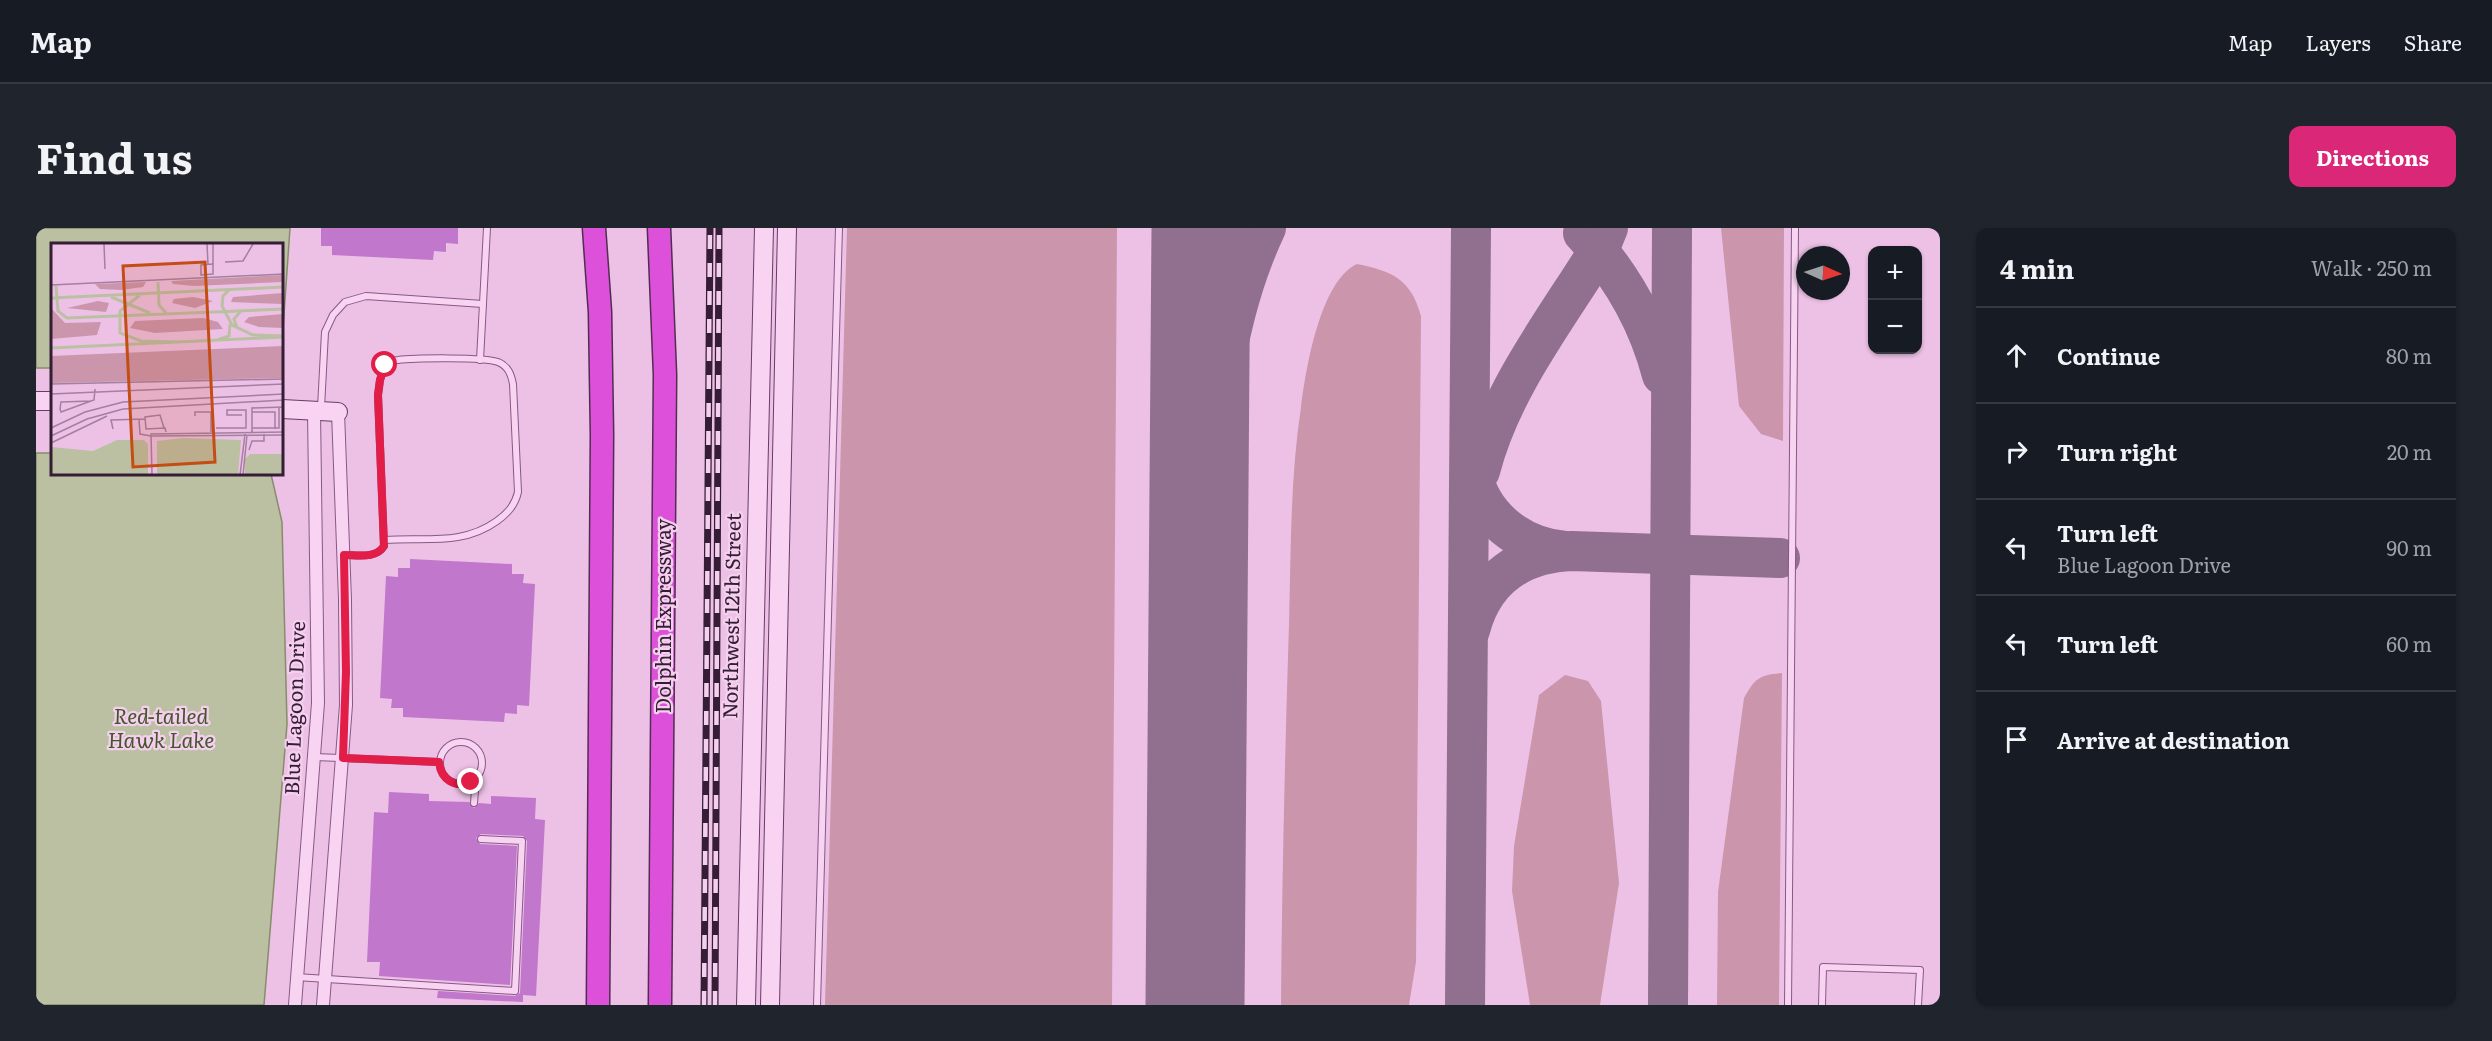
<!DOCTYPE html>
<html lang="en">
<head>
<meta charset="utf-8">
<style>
  :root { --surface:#171b24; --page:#20242c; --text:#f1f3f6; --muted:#9ea1a6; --line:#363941; --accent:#db2777 }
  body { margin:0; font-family:Literata,serif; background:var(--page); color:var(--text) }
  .controls { position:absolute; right:18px; top:18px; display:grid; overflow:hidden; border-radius:12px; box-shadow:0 2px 4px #0004 }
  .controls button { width:54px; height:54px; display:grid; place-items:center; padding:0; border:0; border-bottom:2px solid var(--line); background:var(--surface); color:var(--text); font:30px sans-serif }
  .compass { position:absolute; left:1760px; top:18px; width:54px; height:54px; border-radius:50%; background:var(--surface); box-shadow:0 2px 4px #0004; rotate:93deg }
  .stop { position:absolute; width:18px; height:18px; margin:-14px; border:4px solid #e11d48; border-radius:50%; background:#fff }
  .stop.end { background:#e11d48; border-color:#fff; box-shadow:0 2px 6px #0008 }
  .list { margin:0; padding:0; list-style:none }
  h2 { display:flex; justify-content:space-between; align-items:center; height:78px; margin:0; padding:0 24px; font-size:26px }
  h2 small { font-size:20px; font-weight:400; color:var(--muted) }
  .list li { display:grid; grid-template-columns:39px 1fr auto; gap:18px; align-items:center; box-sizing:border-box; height:96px; padding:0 24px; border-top:2px solid var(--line) }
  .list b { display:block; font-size:22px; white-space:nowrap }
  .list p { margin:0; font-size:20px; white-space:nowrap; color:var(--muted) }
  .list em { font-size:20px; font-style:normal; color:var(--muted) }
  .icon { flex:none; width:33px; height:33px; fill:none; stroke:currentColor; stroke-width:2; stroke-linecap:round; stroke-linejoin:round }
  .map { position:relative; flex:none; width:1904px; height:777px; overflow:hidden; border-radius:12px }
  header { display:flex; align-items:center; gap:36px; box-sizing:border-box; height:84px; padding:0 30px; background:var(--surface); border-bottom:2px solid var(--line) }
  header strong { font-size:28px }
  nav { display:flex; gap:33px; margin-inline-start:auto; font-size:21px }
  .intro { display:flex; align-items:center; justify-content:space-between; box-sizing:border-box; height:144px; padding:0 36px }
  h1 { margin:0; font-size:42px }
  .button { padding:15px 27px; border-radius:12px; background:var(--accent); color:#fff; font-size:21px; font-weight:700 }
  main { display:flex; gap:36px; padding:0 36px }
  aside { flex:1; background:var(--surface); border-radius:12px; box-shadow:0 2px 4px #0004 }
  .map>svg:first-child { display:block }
</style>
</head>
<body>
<header>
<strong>Map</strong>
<nav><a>Map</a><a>Layers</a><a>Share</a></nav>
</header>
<div class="intro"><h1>Find us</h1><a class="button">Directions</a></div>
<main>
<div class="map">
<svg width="1904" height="777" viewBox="0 0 1904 777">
  <rect width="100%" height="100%" fill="#edc1e6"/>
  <g fill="#cb95ac">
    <path d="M811,0H1081L1076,777H789Z"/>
    <path d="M1685,0H1748L1747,213L1725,206L1703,178Z"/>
    <path d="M1321,36C1356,43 1375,51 1385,88L1380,734L1373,777H1245C1246,650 1249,523 1253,396C1255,324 1254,251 1265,179C1270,141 1284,53 1321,36Z"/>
    <path d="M1746,445L1743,777H1681L1682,664L1708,470C1719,450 1723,447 1746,445Z"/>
    <path d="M1529,447L1552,453L1565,473L1583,655L1564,777H1494L1476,663L1478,618L1503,467Z"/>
  </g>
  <g fill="#bbc0a3" stroke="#868d6b" stroke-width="1.5">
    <path d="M0,0H254L246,115V16H16V140H0Z"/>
    <path d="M0,225H16V246H235L246,294L251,496L228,777H0Z"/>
  </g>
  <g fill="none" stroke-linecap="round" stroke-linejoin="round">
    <g stroke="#916f8e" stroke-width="40">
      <path d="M1547,5C1584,45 1612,93 1626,147"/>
      <path d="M1444,243C1465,161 1519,93 1563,22L1572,0"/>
      <path d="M1436,244C1445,289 1484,319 1529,323"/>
      <path d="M1434,402C1447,351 1484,325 1536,323L1744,330"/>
      <path d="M1161,480C1165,425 1168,370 1171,316C1177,210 1184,97 1230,0"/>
      <path d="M1429,777L1435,0"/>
      <path d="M1632,777L1636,0"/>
    </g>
    <path stroke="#916f8e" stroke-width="99" d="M1159,777L1165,0"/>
  </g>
  <g fill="#c177cb">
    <path d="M285,0H422V16L410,15V24L398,23L397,32L296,27V18H285Z"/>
    <path d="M374,331L476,336V346H488L487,355L499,356L493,478L481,477V486L469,485L468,494L367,489V480H355L356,471L344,470L350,348L362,349V340H374Z"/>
    <path d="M353,564L393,566V573L433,574L438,580L443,575L455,576V568L500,570L499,591L509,592L500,768L487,767V774L401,770L402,763L479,768L484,765L491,613L487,608L445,606L440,610L444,616L481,618L474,757L343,748L344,734H331L338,584L352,585Z"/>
  </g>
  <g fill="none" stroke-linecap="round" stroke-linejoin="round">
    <defs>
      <g id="lane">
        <path d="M444,132L451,0"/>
        <path d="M285,180L289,104L297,87L309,74L330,68L447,76"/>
        <path d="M308,327C322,327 340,331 348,318L342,167L344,152L349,137C353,134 357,132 362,132C379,130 448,129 462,134C472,138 475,146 477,156L482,264C479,277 472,285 461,293C426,318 390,309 349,312"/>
        <circle cx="425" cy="535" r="21"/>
        <path d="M279,529L403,534"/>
        <path d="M438,575L440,550"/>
        <path d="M260,749L479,763L486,613L445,611"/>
        <path d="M781,777L803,0"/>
        <path d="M1752,777L1759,0"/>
        <path d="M1786,777L1787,739L1884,742L1882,777"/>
      </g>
      <g id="street">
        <path d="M259,777L282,475L278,183"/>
        <path d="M287,777L310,477L309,372L302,184"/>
      </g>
      <g id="secondary">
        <path d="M0,173H16"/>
        <path d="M246,181L302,184"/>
        <path d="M710,777L728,0"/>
        <path d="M734,777L751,0"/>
      </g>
      <g id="highway">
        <path d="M558,0L564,84L566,207L562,777"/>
        <path d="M623,0L629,147L624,777"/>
      </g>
    </defs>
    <use href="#lane" stroke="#865986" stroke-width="8"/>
    <use href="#street" stroke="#865986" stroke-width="14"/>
    <use href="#secondary" stroke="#673c68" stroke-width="20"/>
    <use href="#highway" stroke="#512d54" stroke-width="25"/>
    <use href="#lane" stroke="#f8d4f2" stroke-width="6"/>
    <use href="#street" stroke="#f8d4f2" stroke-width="12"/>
    <use href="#secondary" stroke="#f8d4f2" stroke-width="18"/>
    <use href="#highway" stroke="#dd51da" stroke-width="22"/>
    <defs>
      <g id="rail">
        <path d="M668,777L674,0"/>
        <path d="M679,777L683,0"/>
      </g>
    </defs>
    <use href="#rail" stroke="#351d36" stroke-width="7"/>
    <use href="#rail" stroke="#f5d0ee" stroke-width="4.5" stroke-dasharray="14" stroke-linecap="butt"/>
  </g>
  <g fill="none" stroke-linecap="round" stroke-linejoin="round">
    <path stroke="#e11d48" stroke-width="8" d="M349,137L344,152L342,167L348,318C340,331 322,327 308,327L310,444L307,530L403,534C405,552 419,560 435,554"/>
  </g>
  <g text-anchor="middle" stroke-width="4.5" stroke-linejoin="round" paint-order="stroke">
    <g font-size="20" fill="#351d36" stroke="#f5d0ee">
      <text transform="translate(628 388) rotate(-90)" y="7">Dolphin Expressway</text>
      <text transform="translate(696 388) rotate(-89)" y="7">Northwest 12th Street</text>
      <text transform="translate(259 480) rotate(-88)" y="7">Blue Lagoon Drive</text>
    </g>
    <g font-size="21" font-style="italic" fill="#45562c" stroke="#f5d0ee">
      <text x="125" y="496">Red-tailed<tspan x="125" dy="24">Hawk Lake</tspan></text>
    </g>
  </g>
  <g transform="translate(15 15)">
    <rect width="232" height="232" fill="#edc1e6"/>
    <path d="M233,32L232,39L208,40L143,43L122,41L120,38ZM95,39L92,44L70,47L49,46L44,41ZM232,50V61L180,59L182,54ZM142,54L162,58L144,65L121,60L123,56ZM47,58L58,60L55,69L16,65ZM0,65L14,80L50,79L46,92L0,96ZM232,71V85L208,84L193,79L198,74ZM152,75L167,79L172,86L104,90L79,85L84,78ZM232,103V135L0,140V113Z" fill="#cb95ac"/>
    <path d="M133,195L190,197L187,232H106V198ZM66,197H93L97,201V232H0V204L42,208ZM199,211H232V232H194V216Z" fill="#bbc0a3"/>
    <path fill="none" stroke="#bbc0a3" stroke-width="3" d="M107,39L108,62L115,70M5,43L7,68L16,75L233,66M178,47L172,53L171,63L181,82L202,92L233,93M89,52L69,68V90L90,98L126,99M60,54L99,70M0,55L233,44M186,85L183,76L190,68M166,97L178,93L179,81M0,105L233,94"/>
    <path fill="none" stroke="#a37fa0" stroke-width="1.5" d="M53,1L54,26M156,1L157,21M162,1V21M174,19L192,18L202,1M162,21V31L150,32V22ZM0,42L233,31M0,141L233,136M0,151L233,141M40,158L10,169L9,166L10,159L40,158L43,157L44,146M201,169H224V186M144,173V169H160V189M88,176L89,191L100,193M0,185L34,169L72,159L233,151M113,185L109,172L94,174L95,186L114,185L115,189M165,185H195V167H176V172H191M201,185H228V164M62,186L60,177L94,176M201,189V165L233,164M0,193L36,176L72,166L233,157M100,193L233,192M0,200L56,173M198,207L201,198H213V191M101,232L100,191L233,189M189,232L194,191M192,232L196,192"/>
    <path fill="#c44d14" fill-opacity="0.15" stroke="#c44d14" stroke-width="3" d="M154,19L164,219L82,224L72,23Z"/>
    <rect width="232" height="232" fill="none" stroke="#351d36" stroke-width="3"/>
  </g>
</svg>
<div class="controls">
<button>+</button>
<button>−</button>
</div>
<svg class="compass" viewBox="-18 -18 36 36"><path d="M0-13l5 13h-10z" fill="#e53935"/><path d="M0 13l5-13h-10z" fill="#9ea1a6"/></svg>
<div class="stop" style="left:349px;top:137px"></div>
<div class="stop end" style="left:435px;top:554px"></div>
</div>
<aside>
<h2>4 min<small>Walk · 250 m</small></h2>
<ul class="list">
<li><svg class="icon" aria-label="ahead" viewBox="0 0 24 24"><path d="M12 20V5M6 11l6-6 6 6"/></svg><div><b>Continue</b></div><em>80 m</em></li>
<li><svg class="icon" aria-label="right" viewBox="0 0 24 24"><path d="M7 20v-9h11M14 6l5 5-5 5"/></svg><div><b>Turn right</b></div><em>20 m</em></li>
<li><svg class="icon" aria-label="left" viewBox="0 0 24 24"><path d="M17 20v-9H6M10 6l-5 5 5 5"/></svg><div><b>Turn left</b><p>Blue Lagoon Drive</p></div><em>90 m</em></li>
<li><svg class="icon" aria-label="left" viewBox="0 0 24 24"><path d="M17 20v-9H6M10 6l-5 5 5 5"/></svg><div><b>Turn left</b></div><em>60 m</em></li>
<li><svg class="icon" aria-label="arrive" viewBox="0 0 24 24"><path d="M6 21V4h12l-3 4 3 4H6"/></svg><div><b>Arrive at destination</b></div></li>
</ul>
</aside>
</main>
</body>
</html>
